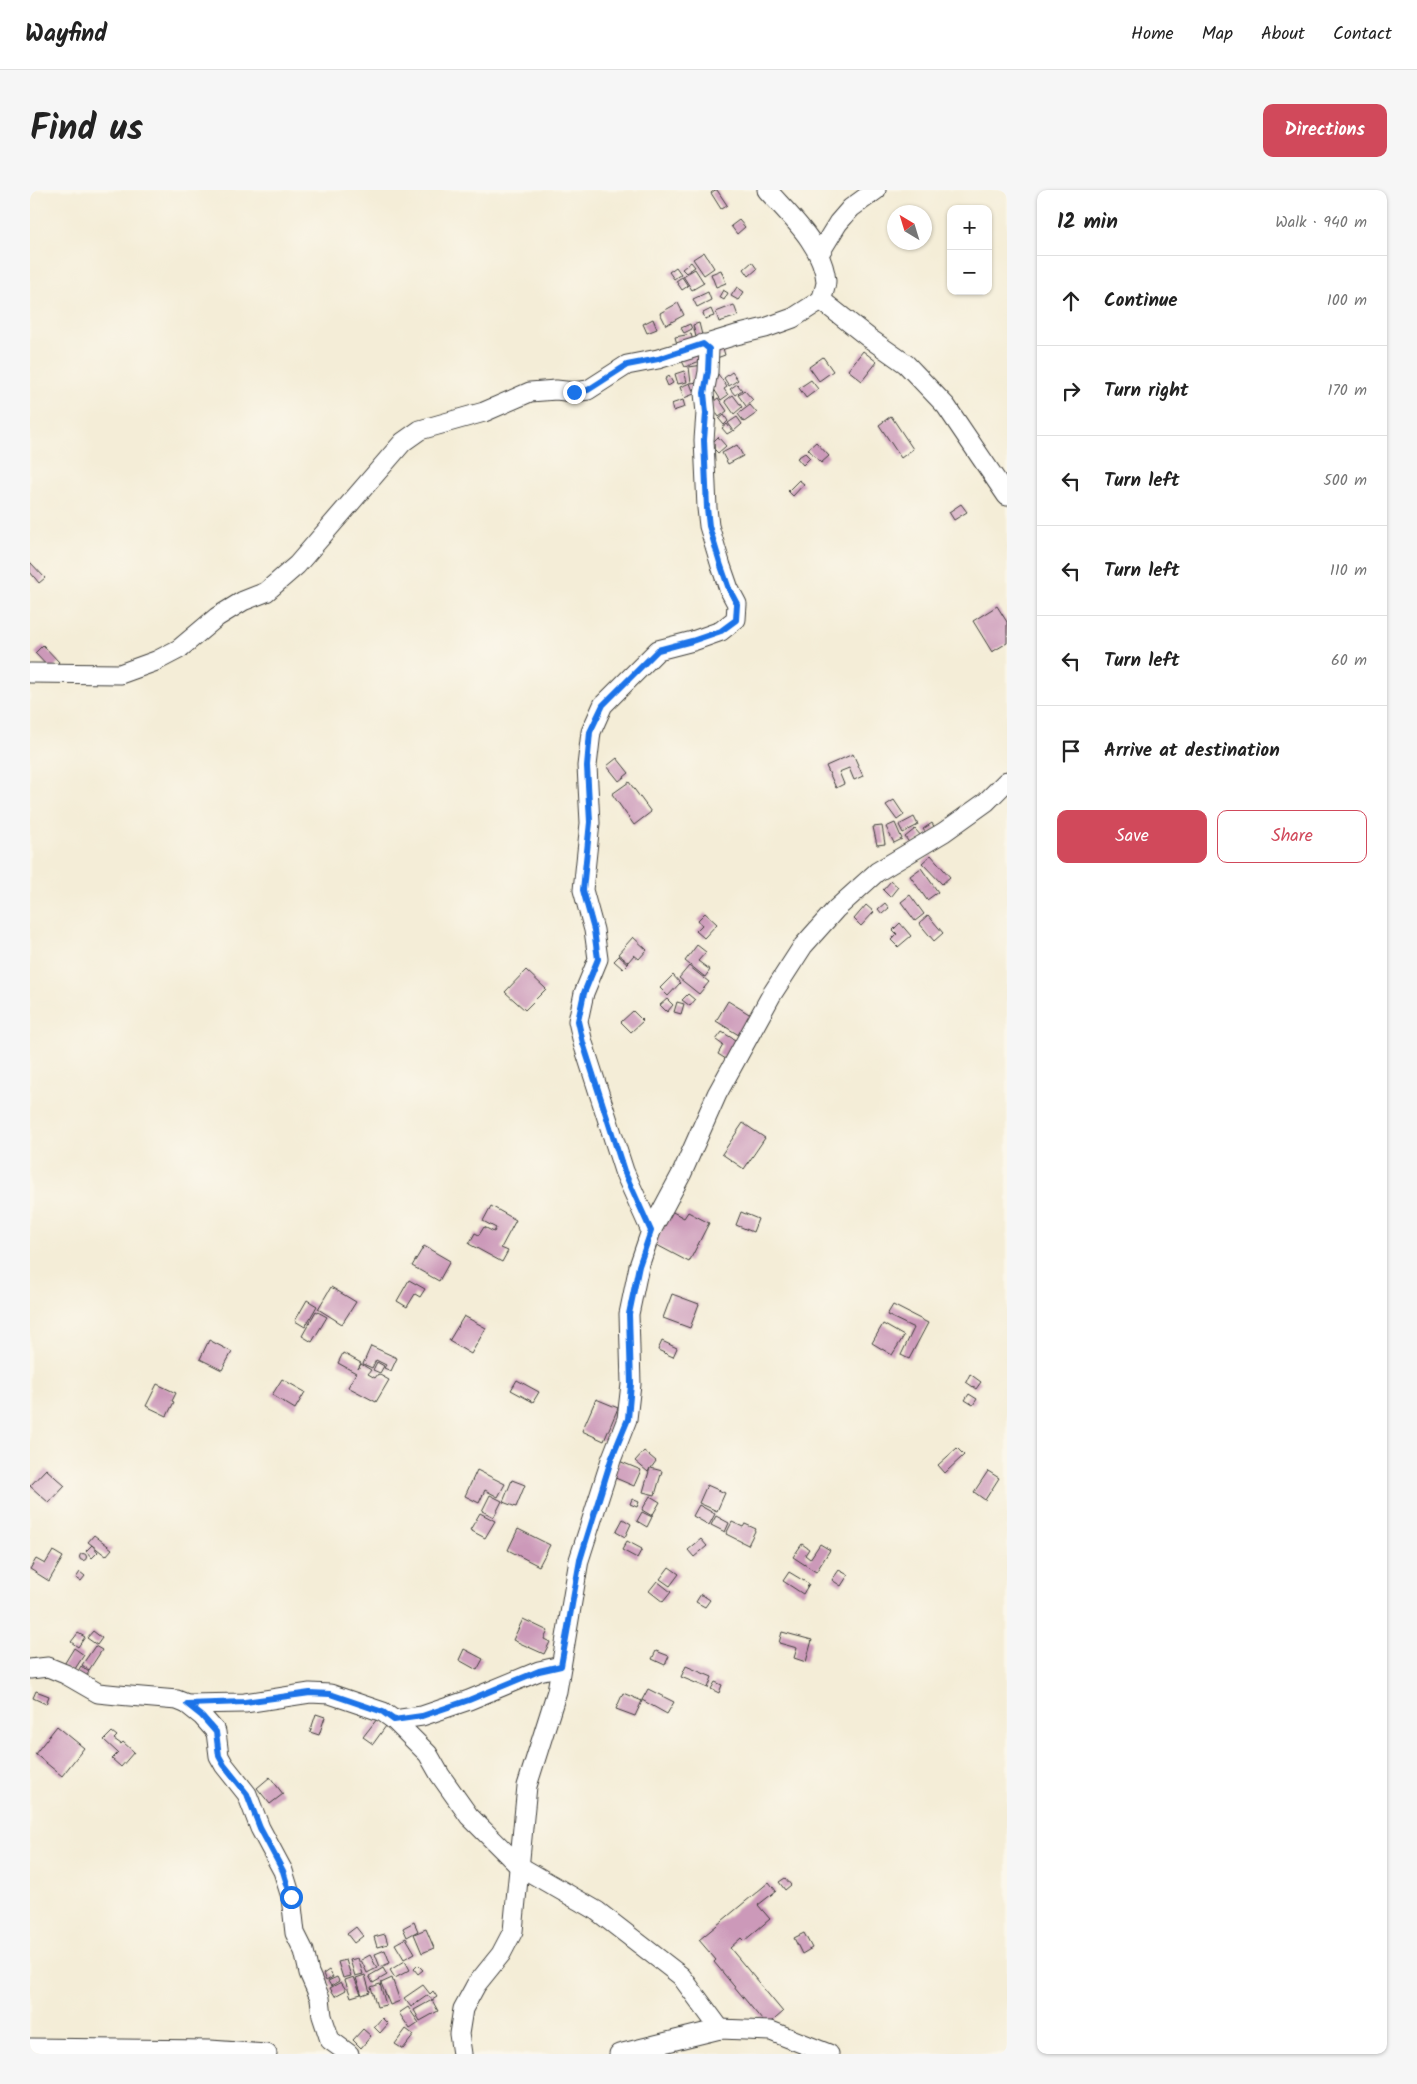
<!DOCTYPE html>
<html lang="en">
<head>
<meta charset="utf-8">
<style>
  :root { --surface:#fff; --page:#f6f6f6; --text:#222; --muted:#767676; --line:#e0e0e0; --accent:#d1495b }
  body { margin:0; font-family:Kalam,sans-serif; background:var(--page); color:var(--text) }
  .controls { position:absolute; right:15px; top:15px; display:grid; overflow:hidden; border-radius:10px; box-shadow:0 1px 4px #0004 }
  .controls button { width:45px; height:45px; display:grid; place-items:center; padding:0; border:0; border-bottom:1px solid var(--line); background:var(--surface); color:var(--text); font:25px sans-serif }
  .compass { position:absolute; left:857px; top:15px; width:45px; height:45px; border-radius:50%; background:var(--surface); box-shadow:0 1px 4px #0004; rotate:322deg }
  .stop { position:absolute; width:15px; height:15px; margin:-11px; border:4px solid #1a73e8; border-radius:50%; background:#fff }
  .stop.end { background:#1a73e8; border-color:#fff; box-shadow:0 1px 5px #0008 }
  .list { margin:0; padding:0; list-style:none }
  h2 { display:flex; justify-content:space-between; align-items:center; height:65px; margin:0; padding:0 20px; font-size:21px }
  h2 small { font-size:16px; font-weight:400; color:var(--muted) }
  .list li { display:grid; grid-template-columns:32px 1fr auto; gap:15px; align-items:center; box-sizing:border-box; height:90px; padding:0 20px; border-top:1px solid var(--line) }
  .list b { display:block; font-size:19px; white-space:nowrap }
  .list em { font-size:16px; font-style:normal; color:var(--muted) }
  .actions { display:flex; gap:10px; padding:15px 20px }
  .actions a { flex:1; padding:11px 0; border:1px solid var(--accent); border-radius:10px; text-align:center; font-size:18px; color:var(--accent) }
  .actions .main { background:var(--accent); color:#fff }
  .icon { flex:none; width:28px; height:28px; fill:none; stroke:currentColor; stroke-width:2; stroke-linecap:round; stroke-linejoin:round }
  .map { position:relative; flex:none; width:977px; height:1864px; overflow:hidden; border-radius:10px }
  header { display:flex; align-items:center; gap:30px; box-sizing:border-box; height:70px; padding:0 25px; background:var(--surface); border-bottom:1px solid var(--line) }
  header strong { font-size:24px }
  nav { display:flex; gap:28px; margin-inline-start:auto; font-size:18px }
  .intro { display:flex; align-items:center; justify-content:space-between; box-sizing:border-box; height:120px; padding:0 30px }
  h1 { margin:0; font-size:35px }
  .button { padding:12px 22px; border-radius:10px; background:var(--accent); color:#fff; font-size:18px; font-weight:700 }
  main { display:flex; gap:30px; padding:0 30px }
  aside { flex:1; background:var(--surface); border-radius:10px; box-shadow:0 1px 4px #0004 }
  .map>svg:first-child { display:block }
</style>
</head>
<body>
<header>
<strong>Wayfind</strong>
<nav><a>Home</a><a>Map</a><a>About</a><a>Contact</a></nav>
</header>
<div class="intro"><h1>Find us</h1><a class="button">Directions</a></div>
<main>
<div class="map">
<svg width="977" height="1864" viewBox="0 0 977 1864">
  <rect width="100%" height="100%" fill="#fbf7ec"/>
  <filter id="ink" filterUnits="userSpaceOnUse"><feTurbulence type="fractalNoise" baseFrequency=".02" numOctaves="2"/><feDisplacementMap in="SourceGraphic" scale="10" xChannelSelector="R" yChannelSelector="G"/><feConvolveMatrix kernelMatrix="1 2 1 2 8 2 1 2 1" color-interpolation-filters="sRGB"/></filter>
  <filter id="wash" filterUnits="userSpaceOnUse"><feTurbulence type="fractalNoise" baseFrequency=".0096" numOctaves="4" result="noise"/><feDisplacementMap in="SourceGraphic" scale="20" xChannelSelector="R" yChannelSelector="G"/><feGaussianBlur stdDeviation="1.12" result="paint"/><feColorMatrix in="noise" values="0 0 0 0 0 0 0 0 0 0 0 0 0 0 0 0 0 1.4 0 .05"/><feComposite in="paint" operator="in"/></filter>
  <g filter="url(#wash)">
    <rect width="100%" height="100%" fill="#f4edd7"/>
    <g id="blocks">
      <g fill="#cc99b9">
        <path d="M685,0H687L697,15L691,19L681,3Z"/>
        <path d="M709,30L715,37L707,44L701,36Z"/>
        <path d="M674,62L684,78L674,85L663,69Z"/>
        <path d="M661,72L665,77L656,83L652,79Z"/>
        <path d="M722,72L727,79L719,86L714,79Z"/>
        <path d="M646,77L651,84L644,89L639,82Z"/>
        <path d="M665,79L674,93L662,100L653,86Z"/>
        <path d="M691,80L696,93L686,97L681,84Z"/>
        <path d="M652,87L658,96L652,100L646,91Z"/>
        <path d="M707,97L714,102L708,110L701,106Z"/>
        <path d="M693,100L698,103L694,110L689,107Z"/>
        <path d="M678,102L681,110L667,117L663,109Z"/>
        <path d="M648,113L654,125L636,135L630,123Z"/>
        <path d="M704,115L708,126L689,132L686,122Z"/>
        <path d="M681,119L684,126L675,129L673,123Z"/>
        <path d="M623,129L627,139L617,143L613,134Z"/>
        <path d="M669,133L672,145L666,147L663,135Z"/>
        <path d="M660,134L662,139L654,143L651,138Z"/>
        <path d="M661,144L664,154L648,158L645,147Z"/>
        <path d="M692,155L695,165L684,169L681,159Z"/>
        <path d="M667,160L672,170L655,177L650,167Z"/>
        <path d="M833,161L847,172L832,191L818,180Z"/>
        <path d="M793,167L803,181L789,191L779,177Z"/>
        <path d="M673,175L675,191L661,193L659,177Z"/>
        <path d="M654,181L657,192L648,194L645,184Z"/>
        <path d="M702,182L708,190L699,196L694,188Z"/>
        <path d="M688,184L697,197L694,199L698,205L691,210L680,193L682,188Z"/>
        <path d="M639,186L643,193L638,196L635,189Z"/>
        <path d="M781,190L788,199L776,208L769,198Z"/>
        <path d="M660,193L664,204L654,208L650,197Z"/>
        <path d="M707,194L712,200L705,205L700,199Z"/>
        <path d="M714,200L723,210L716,216L708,205Z"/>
        <path d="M703,205L712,217L704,224L695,211Z"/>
        <path d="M688,208L697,221L689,227L680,214Z"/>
        <path d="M653,210L655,217L643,221L641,214Z"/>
        <path d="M720,215L727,223L714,232L708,224Z"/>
        <path d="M694,225L698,231L694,235L689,229Z"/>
        <path d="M861,226L883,259L871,268L849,235Z"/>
        <path d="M707,227L712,234L704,241L698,233Z"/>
        <path d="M697,234L702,241L697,244L692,238Z"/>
        <path d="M688,247L696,256L688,263L680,255Z"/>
        <path d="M786,252L799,266L791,273L778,259Z"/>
        <path d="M707,255L713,266L698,274L692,263Z"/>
        <path d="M775,263L780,268L773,275L767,268Z"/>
        <path d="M769,290L774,294L763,306L758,301Z"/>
        <path d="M931,314L937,322L924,330L919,322Z"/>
        <path d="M0,372L15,388L9,393L0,382Z"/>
        <path d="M967,416L977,432V453L962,462L943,431Z"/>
        <path d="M13,455L29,472L21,480L5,463Z"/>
        <path d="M823,564L833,586L824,590L819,578L809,582L814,594L806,598L796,576Z"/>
        <path d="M587,568L599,583L589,591L577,576Z"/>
        <path d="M599,592L621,622L604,635L582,604Z"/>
        <path d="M864,610L874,625L867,630L856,615Z"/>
        <path d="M884,627L888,635L873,643L869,635Z"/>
        <path d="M865,633L872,649L864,653L856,637Z"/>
        <path d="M902,633L906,640L897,645L893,639Z"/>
        <path d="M852,636L855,654L847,655L843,637Z"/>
        <path d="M885,639L892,647L881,655L875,647Z"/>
        <path d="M901,665L920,687L912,694L892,673Z"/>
        <path d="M891,678L908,702L897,710L880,686Z"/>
        <path d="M861,691L868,697L860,707L853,700Z"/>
        <path d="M880,705L894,724L885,731L871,712Z"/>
        <path d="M855,713L859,718L852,724L848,719Z"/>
        <path d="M836,715L844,722L831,736L824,729Z"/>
        <path d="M675,723L687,734L674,748L666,741L672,735L668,730Z"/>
        <path d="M898,725L913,743L904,751L889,733Z"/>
        <path d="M870,733L881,746L868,757L861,750L867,744L863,740Z"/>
        <path d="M603,747L617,760L609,769L604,765L598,772L588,764Z"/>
        <path d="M667,755L676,762L668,771L680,780L675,787L655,771Z"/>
        <path d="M589,766L598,774L593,779L584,771Z"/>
        <path d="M659,776L679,792L669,804L649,788Z"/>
        <path d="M496,780L516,799L495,820L475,802Z"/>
        <path d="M643,785L650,793L638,806L630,798Z"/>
        <path d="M658,804L665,810L660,816L652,810Z"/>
        <path d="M637,809L643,815L637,822L630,815Z"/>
        <path d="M698,811L724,827L712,847L686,831Z"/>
        <path d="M647,812L654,814L651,824L644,822Z"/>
        <path d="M603,821L613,831L601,842L591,832Z"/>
        <path d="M692,842L710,853L699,871L688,864L693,855L686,850Z"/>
        <path d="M713,933L735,948L714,979L692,964Z"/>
        <path d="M461,1016L486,1030L471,1058L478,1061L472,1072L439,1054L445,1043L449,1045L454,1037L464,1042L466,1038L453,1031Z"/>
        <path d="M641,1021L654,1028L658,1022L679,1033L659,1072L625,1054Z"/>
        <path d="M711,1022L728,1029L723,1042L706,1035Z"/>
        <path d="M394,1056L420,1071L409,1091L382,1076Z"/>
        <path d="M379,1090L395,1099L390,1107L385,1104L377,1117L367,1111Z"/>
        <path d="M301,1097L326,1112L312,1134L288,1119Z"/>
        <path d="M642,1104L669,1114L660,1138L633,1128Z"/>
        <path d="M277,1110L287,1116L275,1137L265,1131Z"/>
        <path d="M863,1115L898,1133L879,1169L871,1165L884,1138L857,1125Z"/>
        <path d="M286,1121L297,1127L282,1152L272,1146Z"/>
        <path d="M434,1126L456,1138L441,1164L419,1151Z"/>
        <path d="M853,1134L874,1146L862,1165L842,1153Z"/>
        <path d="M179,1150L202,1162L192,1180L170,1169Z"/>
        <path d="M632,1151L647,1158L643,1167L628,1160Z"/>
        <path d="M341,1156L367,1168L361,1181L354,1178L356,1175L346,1170L342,1178L333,1174Z"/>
        <path d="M313,1163L331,1173L328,1179L331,1174L341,1180L338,1184L345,1188L348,1184L359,1190L346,1212L318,1197L326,1183L308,1173Z"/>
        <path d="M347,1172L354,1176L350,1183L343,1180Z"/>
        <path d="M940,1184L951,1192L946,1199L936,1192Z"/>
        <path d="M252,1189L275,1202L265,1219L242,1205Z"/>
        <path d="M487,1190L509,1202L503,1212L481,1200Z"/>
        <path d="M127,1194L146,1203L142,1211L144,1212L137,1226L116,1216Z"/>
        <path d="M939,1204L947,1209L943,1215L935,1210Z"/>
        <path d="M566,1209L588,1218L574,1251L552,1241Z"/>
        <path d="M927,1258L934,1265L915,1283L908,1275Z"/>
        <path d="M614,1261L626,1271L621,1278L632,1281L625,1305L613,1302L620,1278L618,1282L605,1271Z"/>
        <path d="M589,1271L611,1280L604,1296L583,1287Z"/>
        <path d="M16,1279L35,1296L19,1313L0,1296Z"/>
        <path d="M447,1280L475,1294L468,1307L455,1300L449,1313L435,1306Z"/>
        <path d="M958,1281L969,1288L955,1310L944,1302Z"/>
        <path d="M482,1290L495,1295L486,1317L473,1312Z"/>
        <path d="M677,1295L695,1303L687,1321L669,1313Z"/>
        <path d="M460,1305L472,1311L464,1327L452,1321Z"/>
        <path d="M620,1306L630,1312L622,1326L612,1320Z"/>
        <path d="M602,1309L609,1312L607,1317L600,1314Z"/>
        <path d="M669,1315L685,1324L679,1335L663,1326Z"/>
        <path d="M612,1322L622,1327L617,1337L607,1331Z"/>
        <path d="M450,1323L465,1331L455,1348L440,1340Z"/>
        <path d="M686,1326L699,1333L695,1342L681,1335Z"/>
        <path d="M593,1329L601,1334L595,1347L586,1342Z"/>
        <path d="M702,1332L713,1337L715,1334L726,1339L718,1355L696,1344Z"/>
        <path d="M488,1339L520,1355L509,1376L478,1360Z"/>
        <path d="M64,1345L82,1359L76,1366L58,1352Z"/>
        <path d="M671,1349L677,1356L664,1367L658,1360Z"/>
        <path d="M597,1351L612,1359L607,1368L592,1360Z"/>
        <path d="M772,1354L779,1359L775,1365L780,1369L790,1354L800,1360L786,1382L763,1367Z"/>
        <path d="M62,1355L68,1362L62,1368L56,1361Z"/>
        <path d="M23,1361L33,1367L19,1391L0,1379L6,1369L15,1374Z"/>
        <circle cx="53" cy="1367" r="3.5"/>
        <path d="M639,1377L649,1384L640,1396L630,1389Z"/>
        <path d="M809,1380L818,1385L811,1396L802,1390Z"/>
        <path d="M50,1382L55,1386L51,1391L46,1388Z"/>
        <path d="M759,1382L779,1394L773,1404L753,1391Z"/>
        <path d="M627,1391L641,1402L633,1412L619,1401Z"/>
        <path d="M671,1404L680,1410L675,1417L666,1412Z"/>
        <path d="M493,1429L518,1441L514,1449L520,1452L514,1464L483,1450Z"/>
        <path d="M63,1441L72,1448L67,1455L57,1448Z"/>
        <path d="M752,1442L782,1450L776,1472L764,1468L767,1458L749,1453Z"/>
        <path d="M48,1443L55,1447L48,1457L41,1452Z"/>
        <path d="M65,1456L72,1460L59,1480L52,1475Z"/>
        <path d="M44,1458L54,1465L43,1482L33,1476Z"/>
        <path d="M434,1459L453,1469L447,1480L429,1470Z"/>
        <path d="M626,1461L639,1466L635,1475L622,1469Z"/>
        <path d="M51,1476L59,1482L54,1489L47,1483Z"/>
        <path d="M656,1476L682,1487L678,1498L651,1487Z"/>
        <path d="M685,1492L692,1495L689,1503L681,1499Z"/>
        <path d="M618,1499L644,1512L637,1524L612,1510Z"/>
        <path d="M6,1501L19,1506L16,1514L3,1508Z"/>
        <path d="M593,1503L612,1511L605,1526L586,1519Z"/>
        <path d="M286,1524L295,1527L289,1545L280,1542Z"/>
        <path d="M347,1529L356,1536L343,1554L333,1547Z"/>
        <path d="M27,1536L54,1558L32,1586L5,1564Z"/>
        <path d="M82,1542L87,1546L84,1549L91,1554L93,1552L104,1562L91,1577L82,1569L88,1563L74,1550Z"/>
        <path d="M240,1587L253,1604L240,1614L227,1598Z"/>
        <path d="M755,1688L761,1695L755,1700L749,1692Z"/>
        <path d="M739,1692L746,1701L728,1715L740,1729L714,1751L711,1748L700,1758L753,1822L737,1836L684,1772L686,1770L669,1750Z"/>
        <path d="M384,1732L388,1741L377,1747L373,1738Z"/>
        <path d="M326,1737L333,1746L324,1753L317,1744Z"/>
        <path d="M396,1739L404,1758L392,1763L384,1744Z"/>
        <path d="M774,1743L782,1758L772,1764L764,1748Z"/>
        <path d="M355,1744L358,1754L347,1757L344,1747Z"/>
        <path d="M376,1748L385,1763L374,1769L365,1754Z"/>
        <path d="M355,1760L360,1773L350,1777L345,1764Z"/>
        <path d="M340,1765L347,1778L337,1783L331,1770Z"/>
        <path d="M328,1768L333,1784L325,1786L320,1770Z"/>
        <path d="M316,1770L321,1786L313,1788L308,1772Z"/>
        <path d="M375,1771L380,1780L365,1788L360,1780Z"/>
        <path d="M388,1775L393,1780L388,1784L384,1779Z"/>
        <path d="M353,1778L357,1785L343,1793L339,1786Z"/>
        <path d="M299,1780L303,1787L296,1791L293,1784Z"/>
        <path d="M335,1785L340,1802L332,1805L326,1788Z"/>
        <path d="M307,1787L309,1791L301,1796L298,1791Z"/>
        <path d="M324,1787L331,1804L321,1807L315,1790Z"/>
        <path d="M362,1788L370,1811L360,1815L351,1793Z"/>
        <path d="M311,1792L316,1800L305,1806L300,1798Z"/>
        <path d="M350,1794L356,1815L347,1817L341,1797Z"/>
        <path d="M393,1795L400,1804L403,1801L407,1807L402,1810L398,1805L381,1817L374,1808Z"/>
        <path d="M402,1810L408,1821L390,1831L384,1820Z"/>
        <path d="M378,1817L389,1833L380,1839L369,1823Z"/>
        <path d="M352,1828L358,1834L350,1843L344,1837Z"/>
        <path d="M333,1839L341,1846L331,1858L323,1850Z"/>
        <path d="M376,1839L384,1845L373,1859L365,1854Z"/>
      </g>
    </g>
  </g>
  <g filter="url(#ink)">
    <use href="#blocks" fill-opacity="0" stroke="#3c3b38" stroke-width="1"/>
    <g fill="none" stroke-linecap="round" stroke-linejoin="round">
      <defs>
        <g id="street">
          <path d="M789,64L808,33L821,18L846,0"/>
          <path d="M791,110L839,148L876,174L916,216L977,306"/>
          <path d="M0,483L90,484L126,471L149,459L187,427L213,411L236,402L267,375L373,252L390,240L454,222L500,202L526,200L544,202L558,200L597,175L628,169L706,145L735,138L763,128L791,110C793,104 796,97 796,91C793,55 760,26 737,0"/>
          <path d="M621,1041L594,981L553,853L548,831L554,803L568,769L564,740L553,700L560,633L557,576L561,542L573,515L628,460L663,451L691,441L706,429L707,414L699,399L691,376L679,336L677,318L674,250L676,223L674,203L678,182L679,159L673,154"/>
          <path d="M0,1479L18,1477L35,1484L68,1503L88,1505L147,1510L157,1514L215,1513L280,1503L300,1504L353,1522L364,1530L398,1564L410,1585L439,1626L489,1676L567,1721L651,1786L690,1839"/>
          <path d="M157,1514L172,1526L186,1542L189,1566L194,1575L217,1604L230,1638L253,1681L261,1707L265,1743L274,1761L279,1783L290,1808L292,1826L300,1850L319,1864"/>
          <path d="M364,1530L392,1526L439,1510L509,1481L531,1476"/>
          <path d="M0,1858L180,1860L237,1864"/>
          <path d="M432,1864L429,1844L433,1819L446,1795L471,1764L483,1741L497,1596L527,1501L549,1370L581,1270L597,1229L601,1194L599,1124L609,1076L621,1041L652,983L687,904L742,804L773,756L806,719L847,682L914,642L956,612L977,591"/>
          <path d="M589,1864L690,1839L741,1841L799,1864"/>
        </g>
      </defs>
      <use href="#street" stroke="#3c3b38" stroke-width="21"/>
      <use href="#street" stroke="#fff" stroke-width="19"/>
    </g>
  </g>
  <g fill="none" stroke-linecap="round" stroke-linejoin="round" filter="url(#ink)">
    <path stroke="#1a73e8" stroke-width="6" d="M261,1707L253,1681L230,1638L217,1604L194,1575L189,1566L186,1542L172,1526L157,1514L215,1512L280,1503L300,1504L353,1522L364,1530L392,1526L439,1510L509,1481L531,1476L550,1370L581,1270L598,1229L601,1194L599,1124L609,1076L621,1041L594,981L553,853L548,831L554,803L568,769L564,740L553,700L560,632L557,576L560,542L573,515L628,460L662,451L691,441L706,430L707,414L699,399L691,376L679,336L677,318L674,250L676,223L674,203L678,182L679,159L673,154L628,169L597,175L558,200L544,202"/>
  </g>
</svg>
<div class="controls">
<button>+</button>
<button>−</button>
</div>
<svg class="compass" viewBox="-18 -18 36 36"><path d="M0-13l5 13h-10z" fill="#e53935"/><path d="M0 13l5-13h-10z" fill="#767676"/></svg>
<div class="stop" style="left:261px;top:1707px"></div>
<div class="stop end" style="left:544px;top:202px"></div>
</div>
<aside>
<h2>12 min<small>Walk · 940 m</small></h2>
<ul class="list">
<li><svg class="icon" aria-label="ahead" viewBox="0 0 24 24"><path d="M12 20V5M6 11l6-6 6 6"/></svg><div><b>Continue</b></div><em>100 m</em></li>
<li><svg class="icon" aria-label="right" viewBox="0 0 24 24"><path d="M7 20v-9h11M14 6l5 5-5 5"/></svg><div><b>Turn right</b></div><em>170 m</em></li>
<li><svg class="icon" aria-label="left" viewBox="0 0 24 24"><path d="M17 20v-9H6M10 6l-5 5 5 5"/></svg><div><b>Turn left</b></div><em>500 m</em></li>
<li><svg class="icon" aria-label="left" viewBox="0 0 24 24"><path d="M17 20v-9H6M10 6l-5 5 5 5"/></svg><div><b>Turn left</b></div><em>110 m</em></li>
<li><svg class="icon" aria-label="left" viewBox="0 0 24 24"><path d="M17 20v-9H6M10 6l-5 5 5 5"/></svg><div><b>Turn left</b></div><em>60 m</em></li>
<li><svg class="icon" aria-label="arrive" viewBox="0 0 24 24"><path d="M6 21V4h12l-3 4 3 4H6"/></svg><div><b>Arrive at destination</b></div></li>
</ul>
<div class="actions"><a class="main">Save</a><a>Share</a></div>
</aside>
</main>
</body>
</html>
